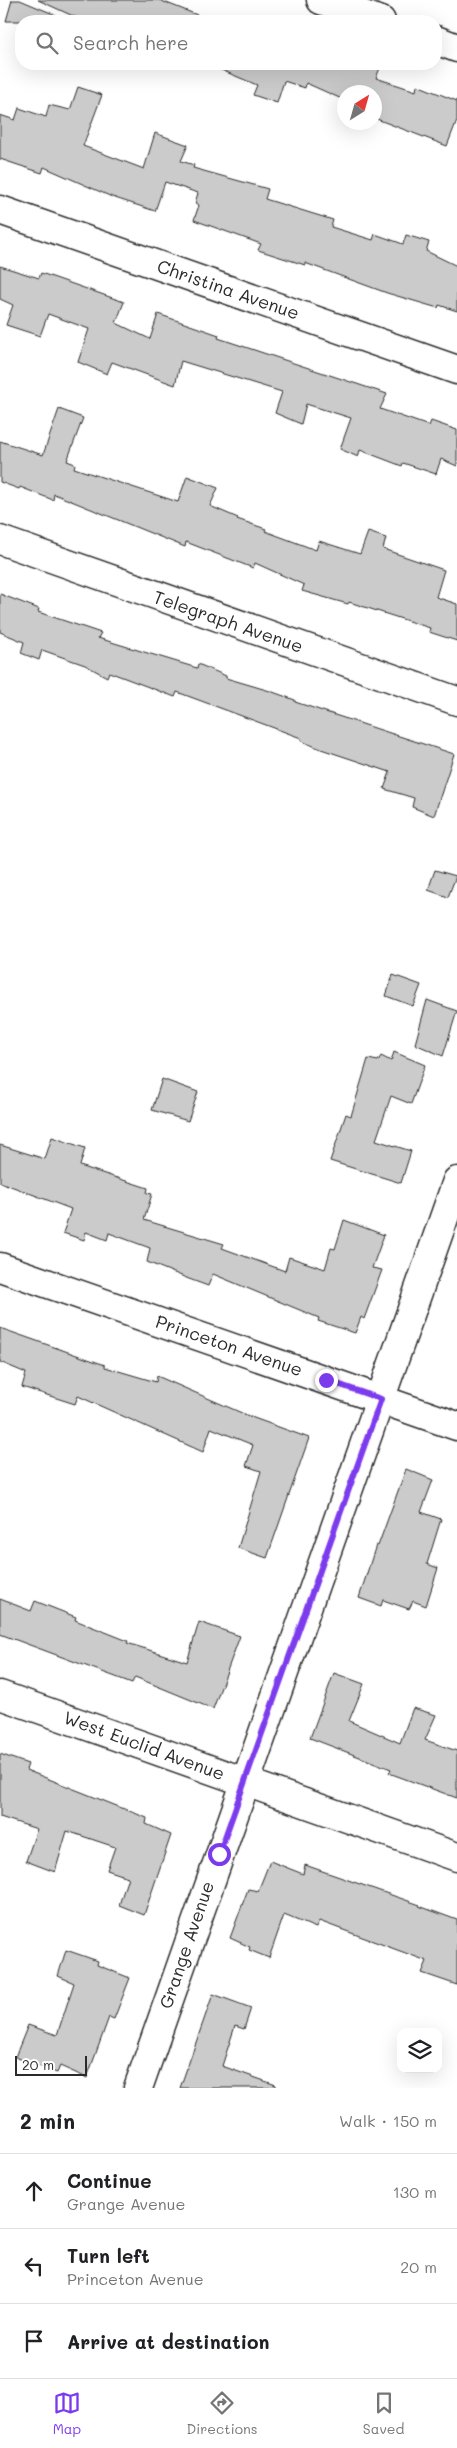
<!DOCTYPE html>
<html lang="en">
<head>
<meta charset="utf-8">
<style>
  :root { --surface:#fff; --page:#f2f2f2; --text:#202124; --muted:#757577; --line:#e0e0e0; --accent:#7c3aed }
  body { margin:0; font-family:Mali,sans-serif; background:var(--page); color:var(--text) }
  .controls { position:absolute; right:15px; bottom:15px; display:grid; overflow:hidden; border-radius:10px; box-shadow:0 5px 20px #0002 }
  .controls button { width:45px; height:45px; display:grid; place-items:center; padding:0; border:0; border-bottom:1px solid var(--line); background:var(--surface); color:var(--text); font:25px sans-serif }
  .compass { position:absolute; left:337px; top:85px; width:45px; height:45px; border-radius:50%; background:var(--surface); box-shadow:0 5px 20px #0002; rotate:37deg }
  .scale { position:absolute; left:15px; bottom:12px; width:72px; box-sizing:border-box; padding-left:5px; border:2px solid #2b2b2b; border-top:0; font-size:14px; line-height:18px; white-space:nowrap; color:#2b2b2b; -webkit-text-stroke:4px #fff; paint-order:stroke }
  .stop { position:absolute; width:15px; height:15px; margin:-11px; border:4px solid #7c3aed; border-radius:50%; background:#fff }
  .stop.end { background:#7c3aed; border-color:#fff; box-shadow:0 1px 5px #0008 }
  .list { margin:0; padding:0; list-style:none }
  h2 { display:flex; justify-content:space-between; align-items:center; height:65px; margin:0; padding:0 20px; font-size:21px }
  h2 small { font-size:16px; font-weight:400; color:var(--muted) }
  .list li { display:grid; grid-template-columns:32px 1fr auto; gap:15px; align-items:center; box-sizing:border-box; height:75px; padding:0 20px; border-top:1px solid var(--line) }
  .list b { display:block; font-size:19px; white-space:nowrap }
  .list p { margin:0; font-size:16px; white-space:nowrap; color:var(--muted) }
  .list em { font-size:16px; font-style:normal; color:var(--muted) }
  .icon { flex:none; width:28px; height:28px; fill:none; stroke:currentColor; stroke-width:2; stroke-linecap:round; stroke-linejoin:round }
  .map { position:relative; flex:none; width:457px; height:2088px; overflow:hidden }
  .search { position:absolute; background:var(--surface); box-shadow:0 5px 20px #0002; left:15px; right:15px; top:15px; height:55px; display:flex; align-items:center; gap:12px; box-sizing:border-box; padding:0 18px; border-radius:20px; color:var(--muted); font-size:19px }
  .sheet { height:290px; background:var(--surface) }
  nav { display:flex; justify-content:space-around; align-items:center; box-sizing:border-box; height:70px; border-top:1px solid var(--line); background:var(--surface); font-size:14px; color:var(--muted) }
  nav a { display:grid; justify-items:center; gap:2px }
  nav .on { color:var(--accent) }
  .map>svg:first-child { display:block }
</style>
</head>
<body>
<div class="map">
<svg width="457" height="2088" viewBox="0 0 457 2088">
  <rect width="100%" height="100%" fill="#fff"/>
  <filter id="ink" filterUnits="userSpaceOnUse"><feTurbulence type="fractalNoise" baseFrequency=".02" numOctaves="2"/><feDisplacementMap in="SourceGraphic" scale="10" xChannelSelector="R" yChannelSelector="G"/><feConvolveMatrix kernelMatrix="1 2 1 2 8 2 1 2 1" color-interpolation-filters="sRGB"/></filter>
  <g filter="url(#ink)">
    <g fill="#cbcbcb" stroke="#2b2b2b">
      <path d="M12,0H20L70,21H6Z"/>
      <path d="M38,0H159L210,20L84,21Z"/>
      <path d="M207,64H369L380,68L376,78L416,91L417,85L457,101V120L447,146L374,118V92H344V100L306,83L305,88L284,81L277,103L253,95L257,85Z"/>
      <path d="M78,87L102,95L83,146L144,169L155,133L188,145L181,161L194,165L193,168L268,189L265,199L333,220L331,227L373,240L375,234L403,244L406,235L429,242L426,251L457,266V311L439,305L438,308L387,293L305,263V265L258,250L261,244L194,220L199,205L195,203L198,193L165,182L155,211L112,197L44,167L42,173L0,159V115L15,120L19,108L46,117L49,105L70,110Z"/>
      <path d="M0,266L39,278L41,273L124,302L116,323L150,339L158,314L219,335L218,338L387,394L380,409L429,426L431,421L457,430V466L441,459L436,474L403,463L402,466L360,450L358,457L340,449L351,418L306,404L301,424L275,413L282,392L181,361L175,385L112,362L107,374L78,362L89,329L48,314L40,336L6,325L13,305L0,299Z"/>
      <path d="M59,409L83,418L67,461L75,464L74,468L178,502L187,476L218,488L210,506L238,518L237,519L266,529L265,531L316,550L319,541L360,554L368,532L386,538L383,549L444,570L436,597L457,604V641L429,632L430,628L349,602L348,604L302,591L304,585L255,563L253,568L186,542L185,547L54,494L53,500L20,487L19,489L0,482V441L43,455Z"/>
      <path d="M0,594L39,609L38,612L101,633L98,638L197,668L198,664L226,676V678L270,691L295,700V702L454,754L434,816L412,807L414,798L384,789L390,772L321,749L301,741V738L177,692L175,697L109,672L107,677L85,665L42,650L39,660L21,653L24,642L0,632Z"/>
      <path d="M435,870L456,876L448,897L428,890Z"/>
      <path d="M393,975L421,985L413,1006L386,996Z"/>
      <path d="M427,1000L457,1011L443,1056L415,1044Z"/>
      <path d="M394,1052L425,1065L411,1104L391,1096L376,1140L411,1151L401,1183L330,1161L346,1114L351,1116L368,1059L378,1061L381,1056L391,1061Z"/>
      <path d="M162,1079L198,1092L188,1121L152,1110Z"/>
      <path d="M52,1137L85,1148L80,1166L148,1188L147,1193L152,1194L144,1220L224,1244L222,1248L285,1271L289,1257L325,1269L331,1248L335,1249L344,1220L384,1235L372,1268L382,1270L364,1319L361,1317L355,1333L318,1321L319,1318L213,1274L208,1286L189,1279L147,1262L150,1248L109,1233L107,1240L86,1232L84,1240L63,1233L71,1209L0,1182V1145L45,1159Z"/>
      <path d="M0,1328L105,1365V1367L156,1382L157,1376L251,1417L309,1438L267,1558L238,1548L261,1471L246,1466L253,1445L211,1428L203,1452L78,1396L75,1404L22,1387L26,1373L0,1362Z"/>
      <path d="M406,1469L433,1480L421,1512L441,1519L427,1564L438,1568L426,1606L413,1601L409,1609L383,1600L381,1606L359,1598L376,1545L378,1546Z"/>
      <path d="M0,1599L31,1611L35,1601L76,1617L75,1620L128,1641L127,1643L187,1662L199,1622L240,1636L213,1709L135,1677L132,1683L0,1634Z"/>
      <path d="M334,1673L364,1684L349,1721L400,1743L413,1708L436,1715L425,1740L457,1751V1798L389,1773L391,1769L310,1738Z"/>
      <path d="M0,1754L28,1764L26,1770L147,1818L146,1824L171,1835L144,1915L119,1905L128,1877L107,1870L115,1847L67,1831L55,1872L26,1861L37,1829L0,1817Z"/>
      <path d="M270,1861L303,1874L305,1865L420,1905L419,1906L457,1920V1985L422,1973L427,1961L319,1921L316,1928L284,1915L269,1958L249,1950L250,1947L230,1938L248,1889L258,1891Z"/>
      <path d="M66,1950L98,1961L97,1965L130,1978L114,2019L109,2017L87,2078L60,2066L57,2073L15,2057L28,2025L57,2035L74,1983L58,1976Z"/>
      <path d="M213,1994L251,2008L244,2029L235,2026L222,2066L276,2085V2088H180Z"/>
    </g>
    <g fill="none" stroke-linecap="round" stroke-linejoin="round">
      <defs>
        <g id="street">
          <path d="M321,0L381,21"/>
          <path d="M436,40L457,48"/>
          <path d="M0,210L457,370"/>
          <path d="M0,540L457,701"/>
          <path d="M0,1267L457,1426"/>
          <path d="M0,1695L457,1857"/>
          <path d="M138,2088L457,1181"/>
        </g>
      </defs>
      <use href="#street" stroke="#2b2b2b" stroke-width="31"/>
      <use href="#street" stroke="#fff" stroke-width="28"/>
    </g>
  </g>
  <g fill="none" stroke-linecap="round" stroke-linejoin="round" filter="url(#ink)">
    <path stroke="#7c3aed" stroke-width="6" d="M219,1854L381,1399L326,1380"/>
  </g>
  <g text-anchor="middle" stroke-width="5" stroke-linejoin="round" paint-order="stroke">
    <g font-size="18" fill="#2b2b2b" stroke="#fff">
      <text transform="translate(228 290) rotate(19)" y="6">Christina Avenue</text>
      <text transform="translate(228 622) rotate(19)" y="6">Telegraph Avenue</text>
      <text transform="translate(229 1346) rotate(19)" y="6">Princeton Avenue</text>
      <text transform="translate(144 1746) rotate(20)" y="6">West Euclid Avenue</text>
      <text transform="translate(187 1945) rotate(-71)" y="6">Grange Avenue</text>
    </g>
  </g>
</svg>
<div class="controls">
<button><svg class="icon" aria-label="layers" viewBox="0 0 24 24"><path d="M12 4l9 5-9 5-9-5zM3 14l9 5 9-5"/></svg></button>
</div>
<svg class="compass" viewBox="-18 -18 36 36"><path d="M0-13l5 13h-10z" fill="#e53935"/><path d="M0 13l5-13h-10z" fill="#757577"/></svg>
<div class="scale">20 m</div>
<div class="stop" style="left:219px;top:1854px"></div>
<div class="stop end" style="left:326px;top:1380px"></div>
<div class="search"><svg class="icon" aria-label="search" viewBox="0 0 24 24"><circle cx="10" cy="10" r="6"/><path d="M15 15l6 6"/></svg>Search here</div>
</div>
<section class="sheet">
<h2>2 min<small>Walk · 150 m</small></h2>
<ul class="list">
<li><svg class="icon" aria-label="ahead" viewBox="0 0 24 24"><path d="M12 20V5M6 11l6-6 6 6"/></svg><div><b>Continue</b><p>Grange Avenue</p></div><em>130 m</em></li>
<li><svg class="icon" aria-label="left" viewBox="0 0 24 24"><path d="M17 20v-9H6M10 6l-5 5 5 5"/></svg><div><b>Turn left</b><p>Princeton Avenue</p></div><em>20 m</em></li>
<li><svg class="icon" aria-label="arrive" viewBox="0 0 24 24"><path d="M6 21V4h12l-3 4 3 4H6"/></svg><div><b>Arrive at destination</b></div></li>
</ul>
</section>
<nav>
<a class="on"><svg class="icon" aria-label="map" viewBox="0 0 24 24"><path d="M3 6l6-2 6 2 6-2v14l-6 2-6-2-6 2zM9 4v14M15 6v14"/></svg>Map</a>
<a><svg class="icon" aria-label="directions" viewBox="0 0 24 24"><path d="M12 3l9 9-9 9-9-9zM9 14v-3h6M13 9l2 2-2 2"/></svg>Directions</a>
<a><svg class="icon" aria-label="saved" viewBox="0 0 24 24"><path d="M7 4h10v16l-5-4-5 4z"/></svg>Saved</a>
</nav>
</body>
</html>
